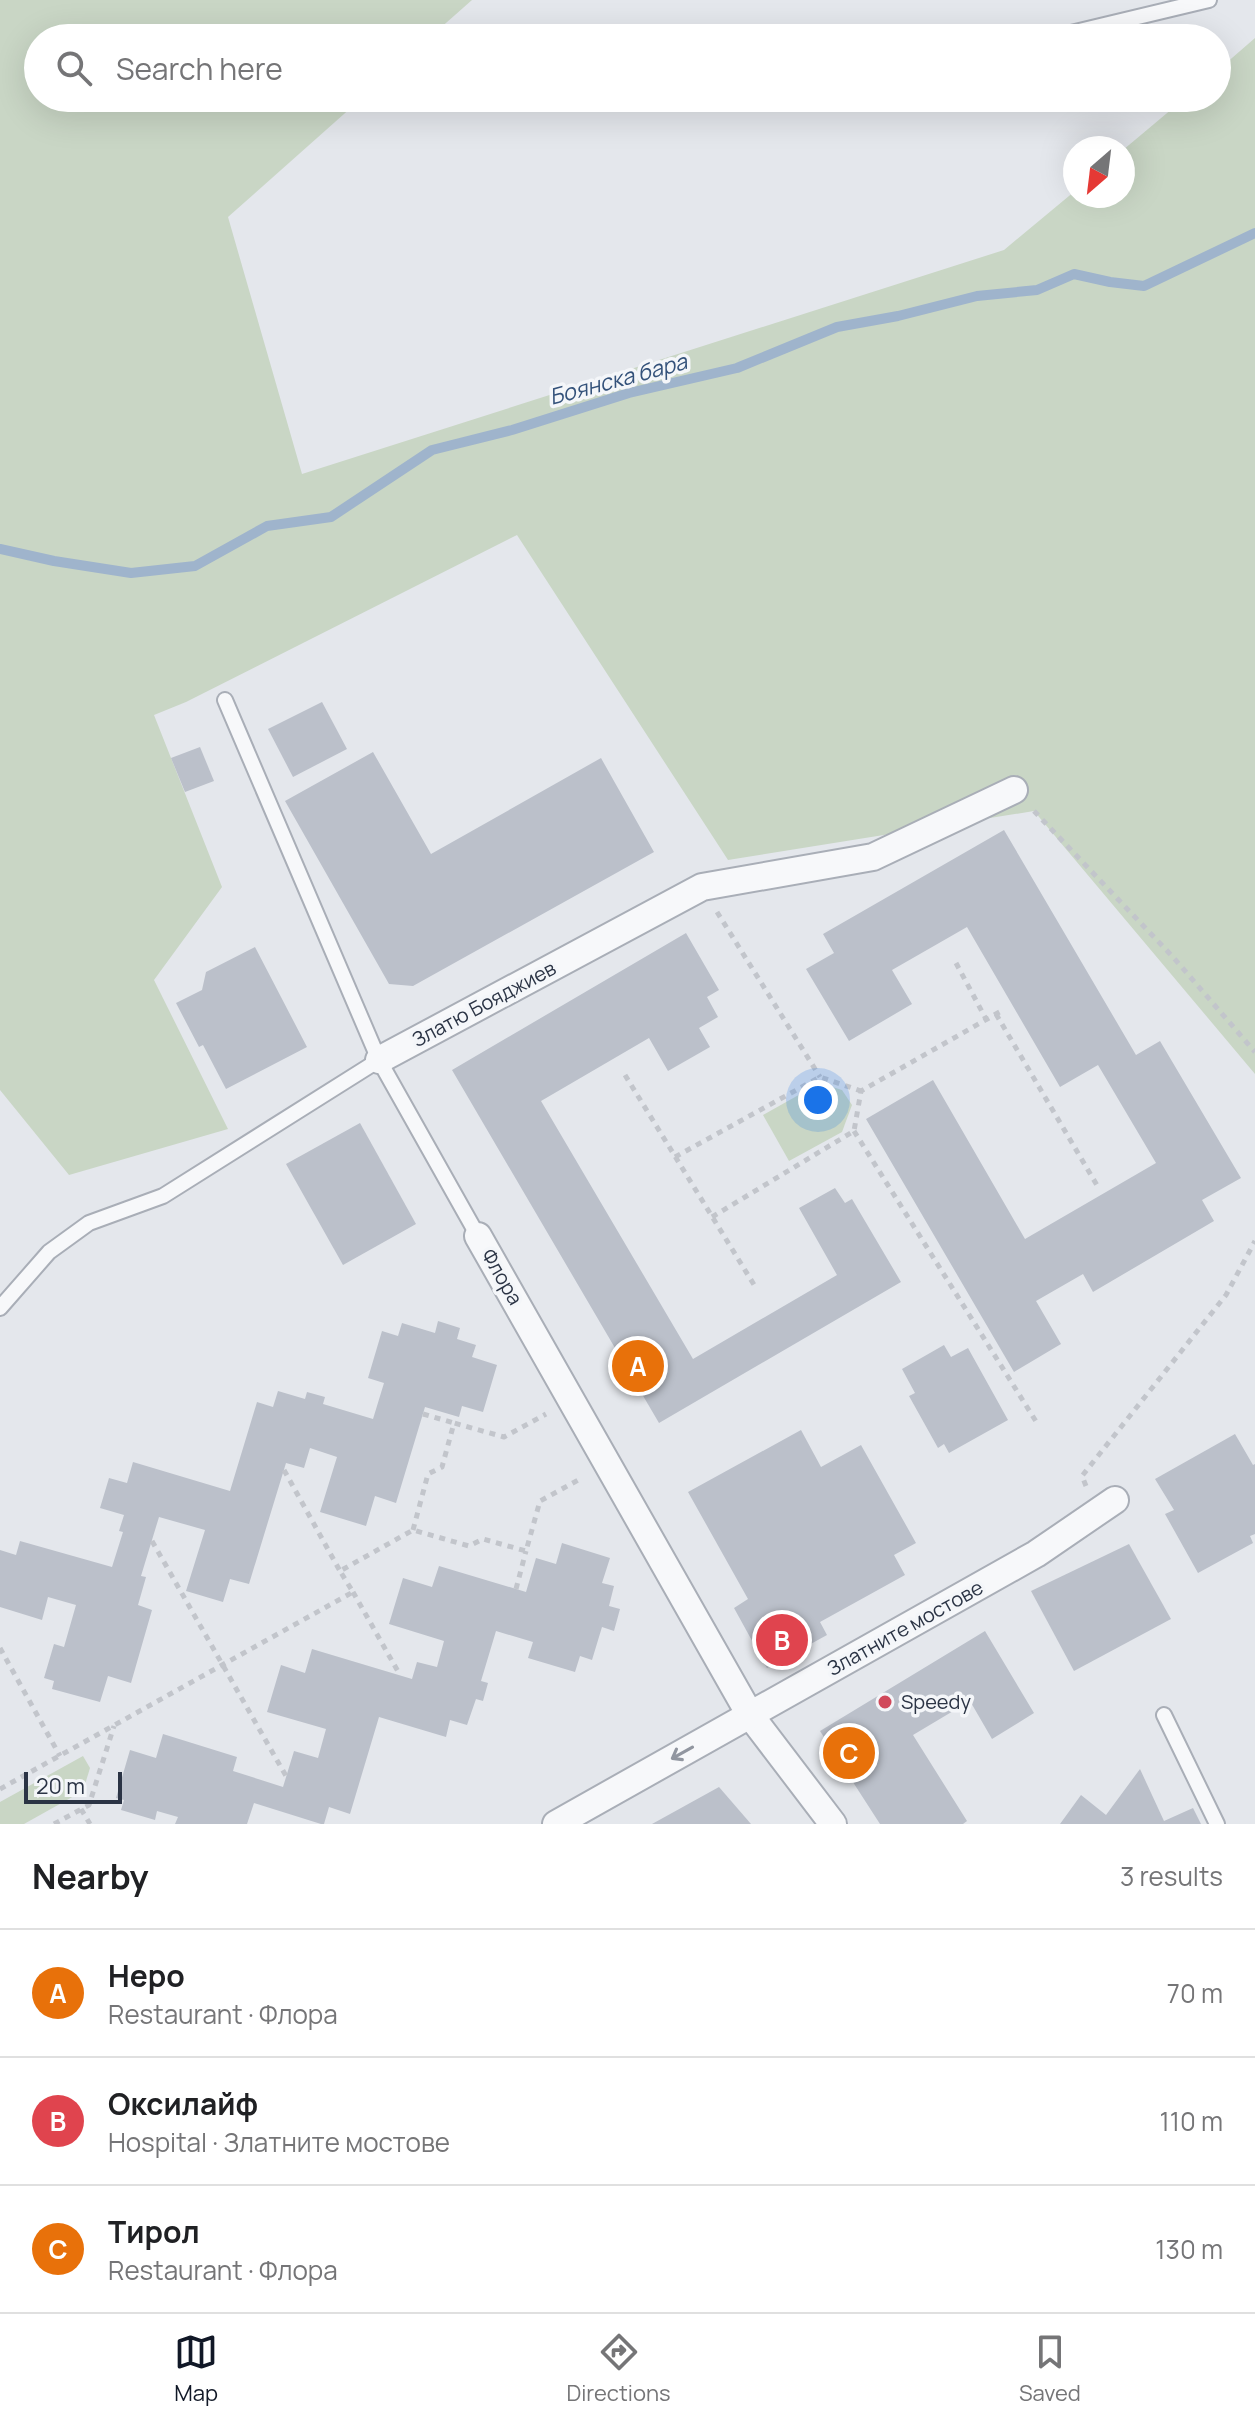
<!DOCTYPE html>
<html lang="en">
<head>
<meta charset="utf-8">
<style>
  :root { --surface:#fff; --page:#f2f2f2; --text:#202124; --muted:#757577; --line:#e0e0e0; --accent:#111827 }
  body { margin:0; font-family:Manrope,sans-serif; background:var(--page); color:var(--text) }
  .compass { position:absolute; left:1063px; top:136px; width:72px; height:72px; border-radius:50%; background:var(--surface); box-shadow:0 8px 32px #0002; rotate:208deg }
  .scale { position:absolute; left:24px; bottom:20px; width:98px; box-sizing:border-box; padding-left:8px; border:4px solid #2b3445; border-top:0; font-size:22px; line-height:28px; white-space:nowrap; color:#2b3445; -webkit-text-stroke:6px #f4f6f9; paint-order:stroke }
  .you { position:absolute; left:818px; top:1100px; width:28px; height:28px; margin:-20px; border:6px solid #fff; border-radius:50%; background:#1a73e8; box-shadow:0 0 0 12px #1a73e833 }
  .badge { display:grid; place-items:center; width:52px; height:52px; border-radius:50%; background:var(--accent); color:#fff; font-size:26px; font-weight:700 }
  .pin { position:absolute; translate:-50% -50%; border:4px solid #fff; box-shadow:0 2px 8px #0006 }
  .list { margin:0; padding:0; list-style:none }
  h2 { display:flex; justify-content:space-between; align-items:center; height:104px; margin:0; padding:0 32px; font-size:34px }
  h2 small { font-size:26px; font-weight:400; color:var(--muted) }
  .list li { display:grid; grid-template-columns:52px 1fr auto; gap:24px; align-items:center; box-sizing:border-box; height:128px; padding:0 32px; border-top:2px solid var(--line) }
  .list b { display:block; font-size:30px; white-space:nowrap }
  .list p { margin:0; font-size:26px; white-space:nowrap; color:var(--muted) }
  .list em { font-size:26px; font-style:normal; color:var(--muted) }
  .icon { flex:none; width:44px; height:44px; fill:none; stroke:currentColor; stroke-width:2; stroke-linecap:round; stroke-linejoin:round }
  .map { position:relative; flex:none; width:1255px; height:1824px; overflow:hidden }
  .search { position:absolute; background:var(--surface); box-shadow:0 8px 32px #0002; left:24px; right:24px; top:24px; height:88px; display:flex; align-items:center; gap:20px; box-sizing:border-box; padding:0 28px; border-radius:44px; color:var(--muted); font-size:30px }
  .sheet { height:488px; background:var(--surface) }
  nav { display:flex; justify-content:space-around; align-items:center; box-sizing:border-box; height:112px; border-top:2px solid var(--line); background:var(--surface); font-size:22px; color:var(--muted) }
  nav a { display:grid; justify-items:center; gap:4px }
  nav .on { color:var(--accent) }
  .map>svg:first-child { display:block }
</style>
</head>
<body>
<div class="map">
<svg width="1255" height="1824" viewBox="0 0 1255 1824">
  <rect width="100%" height="100%" fill="#e4e7ec"/>
  <g fill="#c9d6c5">
    <path d="M0,0H472L429,38H38V98H362L228,217L302,474L1004,250L1075,191V196H1123V150L1185,98H1217V71L1255,38V1074L1034,811L728,860L517,535L186,702L154,715L222,887L154,980L228,1129L69,1175L0,1090Z"/>
    <path d="M820,1083L842,1090L852,1105L842,1132L789,1161L763,1115Z"/>
    <path d="M83,1756L90,1768L83,1791L24,1824H0V1802Z"/>
  </g>
  <g fill="none" stroke-linecap="round" stroke-linejoin="round">
    <path stroke="#9fb4cc" stroke-width="10" d="M0,549L54,561L131,573L195,566L267,526L331,517L432,450L512,430L629,393L737,368L837,327L898,316L977,296L1037,290L1074,274L1110,282L1144,286L1255,233"/>
  </g>
  <g fill="#bbc0ca">
    <path d="M322,702L347,749L293,777L268,729Z"/>
    <path d="M200,747L214,781L185,792L171,758Z"/>
    <path d="M373,752L431,854L601,758L654,852L413,986L389,984L285,801Z"/>
    <path d="M1004,830L1136,1055L1160,1041L1241,1178L1202,1200L1214,1221L1093,1292L1083,1274L1036,1301L1061,1344L1014,1372L866,1119L933,1080L1025,1239L1156,1163L1098,1065L1060,1087L967,927L892,970L912,1004L849,1041L806,969L834,953L823,934Z"/>
    <path d="M686,933L719,990L707,997L718,1017L699,1028L710,1047L668,1071L649,1038L541,1101L693,1359L837,1275L799,1208L835,1188L845,1203L852,1199L901,1282L659,1423L452,1070Z"/>
    <path d="M255,947L307,1047L226,1089L203,1045L199,1047L176,1003L202,990L206,972Z"/>
    <path d="M360,1123L416,1224L343,1265L286,1164Z"/>
    <path d="M438,1321L460,1328L457,1339L476,1345L472,1357L497,1365L483,1412L462,1406L459,1417L425,1407L396,1503L375,1496L366,1526L320,1512L337,1457L310,1448L304,1468L286,1463L249,1584L230,1579L223,1602L186,1591L205,1530L159,1517L141,1576L146,1577L138,1605L152,1610L131,1683L108,1676L100,1702L52,1689L54,1681L44,1678L54,1644L64,1647L76,1605L48,1597L42,1620L0,1607V1550L16,1555L20,1541L112,1567L123,1532L119,1531L124,1515L100,1508L109,1478L127,1483L133,1462L230,1491L257,1402L273,1407L278,1391L305,1399L307,1392L325,1397L323,1404L373,1419L384,1383L368,1378L382,1331L398,1336L402,1323L435,1333Z"/>
    <path d="M944,1345L951,1357L968,1348L1008,1420L949,1453L944,1444L938,1448L909,1396L915,1393L902,1369Z"/>
    <path d="M801,1430L821,1467L861,1445L916,1543L894,1555L905,1575L820,1622L827,1635L767,1668L734,1608L748,1599L688,1492Z"/>
    <path d="M1235,1434L1253,1465L1255,1464V1534L1250,1536L1253,1543L1198,1573L1165,1514L1174,1510L1155,1479Z"/>
    <path d="M562,1543L610,1558L602,1583L614,1586L609,1606L620,1609L614,1631L602,1627L592,1660L580,1656L575,1672L528,1658L533,1642L496,1631L481,1681L488,1683L483,1701L476,1699L467,1725L450,1720L446,1737L379,1717L350,1814L329,1807L324,1824H321L254,1803L247,1824H175L178,1817L157,1811L155,1820L121,1810L124,1800L116,1798L130,1750L156,1758L163,1734L237,1757L233,1771L283,1787L294,1751L318,1758L326,1729L267,1712L281,1665L305,1673L312,1649L412,1679L417,1662L437,1667L444,1641L389,1624L403,1578L432,1587L439,1566L526,1592L536,1558L556,1564Z"/>
    <path d="M1129,1544L1171,1619L1074,1671L1031,1591Z"/>
    <path d="M985,1631L1034,1713L992,1739L970,1701L913,1735L967,1821L963,1824H880L820,1731Z"/>
    <path d="M1140,1769L1164,1821L1193,1808L1201,1824H1060L1081,1795L1106,1815Z"/>
    <path d="M719,1787L751,1824H652Z"/>
  </g>
  <g fill="none" stroke-linecap="round" stroke-linejoin="round">
    <defs>
      <g id="lane">
        <path d="M1050,38L1209,0"/>
        <path d="M225,700L379,1060L478,1236"/>
        <path d="M0,1308L49,1252L89,1223L163,1196L379,1060"/>
        <path d="M1164,1715L1217,1824"/>
      </g>
      <g id="street">
        <path d="M379,1060L702,887L873,857L1014,790"/>
        <path d="M478,1236L750,1715L833,1824"/>
        <path d="M556,1824L1036,1554L1115,1500"/>
      </g>
    </defs>
    <use href="#lane" stroke="#a9aeb7" stroke-width="18"/>
    <use href="#street" stroke="#a9aeb7" stroke-width="30"/>
    <g stroke="#c2c5cb" stroke-width="5" stroke-dasharray="6 6" stroke-linecap="butt">
      <path d="M1034,811L1173,957L1255,1052"/>
      <path d="M717,912L820,1077"/>
      <path d="M956,963L986,1019"/>
      <path d="M996,1014L1098,1187"/>
      <path d="M625,1075L756,1288"/>
      <path d="M854,1131L1037,1423"/>
      <path d="M675,1157L820,1077L861,1091"/>
      <path d="M712,1217L854,1131L861,1091L1003,1010"/>
      <path d="M423,1414L454,1423"/>
      <path d="M284,1470L340,1571"/>
      <path d="M1086,1486L1082,1476L1226,1295L1255,1241"/>
      <path d="M413,1530L428,1474L442,1467L454,1423L504,1437L546,1414"/>
      <path d="M152,1541L286,1776"/>
      <path d="M516,1589L526,1551"/>
      <path d="M353,1592L400,1675"/>
      <path d="M0,1648L60,1756"/>
      <path d="M0,1789L353,1592L340,1571L413,1530L469,1546L483,1539L526,1551L540,1501L582,1478"/>
      <path d="M81,1809L90,1824"/>
      <path d="M54,1824L89,1805L114,1726"/>
    </g>
    <use href="#lane" stroke="#f7f8fa" stroke-width="14"/>
    <use href="#street" stroke="#f7f8fa" stroke-width="26"/>
  </g>
  <defs><path id="oneway-shaft" d="M-6 0H5M1.5-3L5.5 0L1.5 3" fill="none" stroke-width="1.6" stroke-linecap="round" stroke-linejoin="round" transform="scale(2)"/></defs>
  <use stroke="#9196a0" href="#oneway-shaft" transform="translate(682 1753) rotate(151)"/>
  <circle fill="#d1495b" stroke="#f4f6f9" stroke-width="3" cx="885" cy="1702" r="8"/>
  <g text-anchor="middle" stroke-width="7" stroke-linejoin="round" paint-order="stroke">
    <g font-size="20" fill="#2b3445" stroke="#f4f6f9">
      <text transform="translate(484 1004) rotate(-28)" y="7">Златю Бояджиев</text>
      <text transform="translate(502 1277) rotate(60)" y="7">Флора</text>
      <text transform="translate(905 1628) rotate(-29)" y="7">Златните мостове</text>
    </g>
    <g font-size="20" fill="#2b3445" stroke="#f4f6f9" text-anchor="start">
      <text x="901" y="1709">Speedy</text>
    </g>
    <g font-size="22" font-style="italic" fill="#34527a" stroke="#f4f6f9">
      <text transform="translate(618 379) rotate(-15)" y="8">Боянска бара</text>
    </g>
  </g>
</svg>
<svg class="compass" viewBox="-18 -18 36 36"><path d="M0-13l5 13h-10z" fill="#e53935"/><path d="M0 13l5-13h-10z" fill="#757577"/></svg>
<div class="scale">20 m</div>
<div class="you"></div>
<div class="pin badge" style="left:638px;top:1366px;background:#e8710a">A</div>
<div class="pin badge" style="left:782px;top:1640px;background:#e0444e">B</div>
<div class="pin badge" style="left:849px;top:1753px;background:#e8710a">C</div>
<div class="search"><svg class="icon" aria-label="search" viewBox="0 0 24 24"><circle cx="10" cy="10" r="6"/><path d="M15 15l6 6"/></svg>Search here</div>
</div>
<section class="sheet">
<h2>Nearby<small>3 results</small></h2>
<ul class="list">
<li><span class="badge" style="background:#e8710a">A</span><div><b>Неро</b><p>Restaurant · Флора</p></div><em>70 m</em></li>
<li><span class="badge" style="background:#e0444e">B</span><div><b>Оксилайф</b><p>Hospital · Златните мостове</p></div><em>110 m</em></li>
<li><span class="badge" style="background:#e8710a">C</span><div><b>Тирол</b><p>Restaurant · Флора</p></div><em>130 m</em></li>
</ul>
</section>
<nav>
<a class="on"><svg class="icon" aria-label="map" viewBox="0 0 24 24"><path d="M3 6l6-2 6 2 6-2v14l-6 2-6-2-6 2zM9 4v14M15 6v14"/></svg>Map</a>
<a><svg class="icon" aria-label="directions" viewBox="0 0 24 24"><path d="M12 3l9 9-9 9-9-9zM9 14v-3h6M13 9l2 2-2 2"/></svg>Directions</a>
<a><svg class="icon" aria-label="saved" viewBox="0 0 24 24"><path d="M7 4h10v16l-5-4-5 4z"/></svg>Saved</a>
</nav>
</body>
</html>
